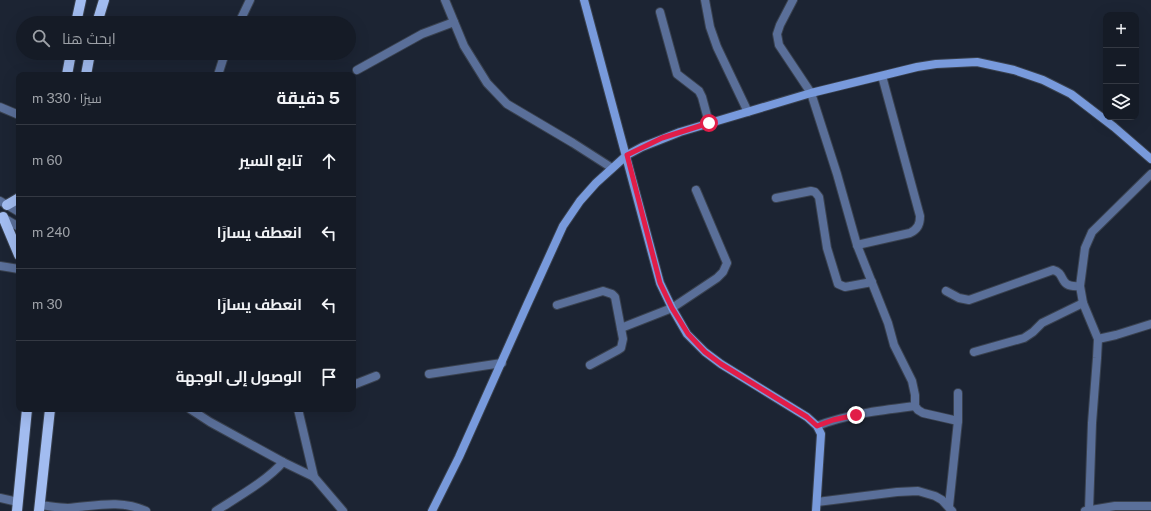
<!DOCTYPE html>
<html lang="ar">
<head>
<meta charset="utf-8">
<style>
  :root { --surface:#151b26; --page:#1e242e; --text:#f1f3f6; --muted:#9da1a7; --line:#343943 }
  body { margin:0; font-family:"Public Sans",Cairo,sans-serif; background:var(--page); color:var(--text); direction:rtl }
  .controls { position:absolute; right:12px; top:12px; display:grid; overflow:hidden; border-radius:8px; box-shadow:0 4px 16px #0002 }
  .controls button { width:36px; height:36px; display:grid; place-items:center; padding:0; border:0; border-bottom:1px solid var(--line); background:var(--surface); color:var(--text); font:20px sans-serif }
  .stop { position:absolute; width:12px; height:12px; margin:-9px; border:3px solid #e11d48; border-radius:50%; background:#fff }
  .stop.end { background:#e11d48; border-color:#fff; box-shadow:0 1px 4px #0008 }
  .list { margin:0; padding:0; list-style:none }
  h2 { display:flex; justify-content:space-between; align-items:center; height:52px; margin:0; padding:0 16px; font-size:17px }
  h2 small { font-size:13px; font-weight:400; color:var(--muted) }
  .list li { display:grid; grid-template-columns:26px 1fr auto; gap:12px; align-items:center; box-sizing:border-box; height:72px; padding:0 16px; border-top:1px solid var(--line) }
  .list b { display:block; font-size:15px; white-space:nowrap }
  .list em { font-size:13px; font-style:normal; color:var(--muted) }
  .icon { flex:none; width:22px; height:22px; fill:none; stroke:currentColor; stroke-width:2; stroke-linecap:round; stroke-linejoin:round }
  .map { position:relative; flex:none; width:1151px; height:511px; overflow:hidden; direction:ltr }
  .search { position:absolute; background:var(--surface); box-shadow:0 4px 16px #0002; left:16px; top:16px; width:340px; height:44px; display:flex; align-items:center; gap:10px; box-sizing:border-box; padding:0 14px; border-radius:22px; color:var(--muted); font-size:15px }
  .panel { position:absolute; background:var(--surface); box-shadow:0 4px 16px #0002; left:16px; top:72px; width:340px; height:340px; border-radius:8px; direction:rtl }
  .map>svg:first-child { display:block }
</style>
</head>
<body>
<div class="map">
<svg width="1151" height="511" viewBox="0 0 1151 511">
  <rect width="100%" height="100%" fill="#1c2433"/>
  <g fill="none" stroke-linecap="round" stroke-linejoin="round">
    <defs>
      <g id="street">
        <path d="M445,0L464,46L487,83L507,104L573,143L612,168"/>
        <path d="M705,0L710,27L717,47L748,112"/>
        <path d="M793,0L780,25L777,34L779,45L811,93L837,174L857,245L888,323L894,345L912,381L915,395V406L918,410L923,413L958,421"/>
        <path d="M660,12L677,74L699,91L702,97L709,123"/>
        <path d="M239,23L250,0"/>
        <path d="M357,70L422,34L454,22"/>
        <path d="M218,75L225,53"/>
        <path d="M0,107L19,115"/>
        <path d="M776,198L811,191L815,192L819,197L827,248L838,284L845,287L872,282"/>
        <path d="M0,201L19,212"/>
        <path d="M2,217L19,227"/>
        <path d="M857,245L910,233C918,229 920,224 920,216L882,76"/>
        <path d="M0,266L19,269"/>
        <path d="M946,291L959,298L969,300L1053,270C1067,273 1057,288 1080,286"/>
        <path d="M557,305L603,291L612,294L615,297L623,339L621,348L618,350L590,365"/>
        <path d="M621,328L672,308L717,278L723,272L727,263L696,190"/>
        <path d="M1098,339L1116,335L1151,324"/>
        <path d="M974,352L1024,338L1033,332L1042,323L1083,303"/>
        <path d="M429,374L502,363"/>
        <path d="M353,385L376,376"/>
        <path d="M190,409L210,422L283,462L314,477L343,511"/>
        <path d="M298,409L314,477"/>
        <path d="M817,426C848,414 883,410 915,406"/>
        <path d="M0,498L18,502"/>
        <path d="M817,502L897,492L918,491L935,496L942,500L952,511"/>
        <path d="M39,505C49,506 59,508 68,508C95,506 120,499 146,511"/>
        <path d="M949,506L958,421V393"/>
        <path d="M1089,510L1092,423L1097,358L1098,339L1083,303L1080,286L1085,248L1092,232L1151,174"/>
        <path d="M216,511C236,498 268,480 283,462"/>
        <path d="M1085,511L1115,506H1151"/>
      </g>
      <g id="secondary">
        <path d="M584,0L660,283L672,308L687,334L705,352L721,364L807,417L817,426L821,434L816,511"/>
        <path d="M432,511L459,457L527,305L563,226L580,201L596,183L627,155L642,147L680,132L811,93L917,67L936,64L977,62L1014,70L1043,80L1071,94L1114,127L1151,159"/>
      </g>
      <g id="primary">
        <path d="M76,23L81,0"/>
        <path d="M97,23L104,0"/>
        <path d="M67,75L71,53"/>
        <path d="M86,75L90,53"/>
        <path d="M7,205L19,198"/>
        <path d="M3,217L19,255"/>
        <path d="M17,511L27,409"/>
        <path d="M39,511L50,409"/>
      </g>
    </defs>
    <use href="#street" stroke="#39414f" stroke-width="10"/>
    <use href="#secondary" stroke="#39414f" stroke-width="10"/>
    <use href="#primary" stroke="#39414f" stroke-width="12"/>
    <use href="#street" stroke="#5a6f99" stroke-width="8"/>
    <use href="#secondary" stroke="#789adc" stroke-width="8"/>
    <use href="#primary" stroke="#a2bcf0" stroke-width="10"/>
  </g>
  <g fill="none" stroke-linecap="round" stroke-linejoin="round">
    <path stroke="#e11d48" stroke-width="5" d="M709,123L662,138L627,155L660,283L672,308L688,334L705,352L721,364L807,417L817,426L833,420L856,415"/>
  </g>
</svg>
<div class="controls">
<button>+</button>
<button>−</button>
<button><svg class="icon" aria-label="layers" viewBox="0 0 24 24"><path d="M12 4l9 5-9 5-9-5zM3 14l9 5 9-5"/></svg></button>
</div>
<div class="stop" style="left:709px;top:123px"></div>
<div class="stop end" style="left:856px;top:415px"></div>
<div class="search"><svg class="icon" aria-label="search" viewBox="0 0 24 24"><circle cx="10" cy="10" r="6"/><path d="M15 15l6 6"/></svg>ابحث هنا</div>
<section class="panel">
<h2>5 دقيقة<small>سيرًا · 330 m</small></h2>
<ul class="list">
<li><svg class="icon" aria-label="ahead" viewBox="0 0 24 24"><path d="M12 20V5M6 11l6-6 6 6"/></svg><div><b>تابع السير</b></div><em>60 m</em></li>
<li><svg class="icon" aria-label="left" viewBox="0 0 24 24"><path d="M17 20v-9H6M10 6l-5 5 5 5"/></svg><div><b>انعطف يسارًا</b></div><em>240 m</em></li>
<li><svg class="icon" aria-label="left" viewBox="0 0 24 24"><path d="M17 20v-9H6M10 6l-5 5 5 5"/></svg><div><b>انعطف يسارًا</b></div><em>30 m</em></li>
<li><svg class="icon" aria-label="arrive" viewBox="0 0 24 24"><path d="M6 21V4h12l-3 4 3 4H6"/></svg><div><b>الوصول إلى الوجهة</b></div></li>
</ul>
</section>
</div>
</body>
</html>
